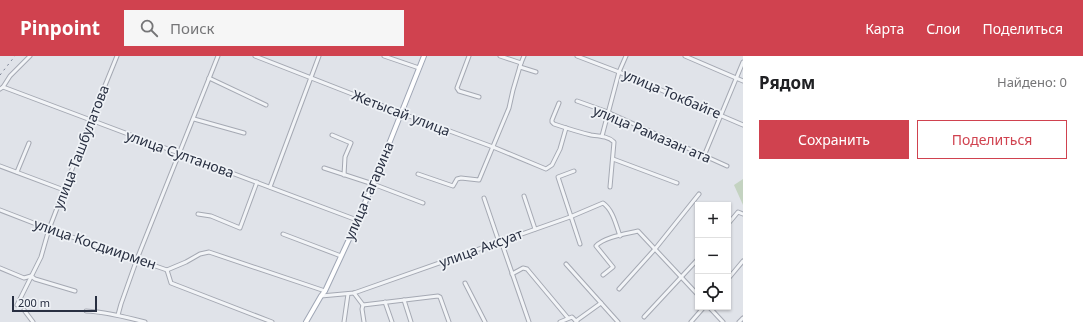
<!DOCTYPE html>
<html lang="ru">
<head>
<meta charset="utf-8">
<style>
  :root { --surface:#fff; --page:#f6f6f6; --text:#202124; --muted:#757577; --line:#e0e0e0; --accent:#d0424f }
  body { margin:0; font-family:"Noto Sans",sans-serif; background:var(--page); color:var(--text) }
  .controls { position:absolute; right:12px; bottom:12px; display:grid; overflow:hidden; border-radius:0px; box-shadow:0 1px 3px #0004 }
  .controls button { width:36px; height:36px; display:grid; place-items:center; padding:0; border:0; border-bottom:1px solid var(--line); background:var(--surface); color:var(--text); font:20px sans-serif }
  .scale { position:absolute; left:12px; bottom:10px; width:85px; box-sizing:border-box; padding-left:4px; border:2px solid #282f41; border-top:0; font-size:11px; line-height:14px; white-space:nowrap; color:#282f41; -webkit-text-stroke:3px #eff2f6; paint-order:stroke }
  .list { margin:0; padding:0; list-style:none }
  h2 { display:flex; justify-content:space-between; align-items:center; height:52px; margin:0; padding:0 16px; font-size:17px }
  h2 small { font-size:13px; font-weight:400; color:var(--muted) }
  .actions { display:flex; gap:8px; padding:12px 16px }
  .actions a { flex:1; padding:9px 0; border:1px solid var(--accent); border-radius:0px; text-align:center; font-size:14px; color:var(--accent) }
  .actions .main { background:var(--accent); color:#fff }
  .icon { flex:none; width:22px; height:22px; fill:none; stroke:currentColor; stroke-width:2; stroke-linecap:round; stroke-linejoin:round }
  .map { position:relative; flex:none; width:743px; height:266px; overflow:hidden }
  header { display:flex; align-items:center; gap:24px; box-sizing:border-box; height:56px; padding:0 20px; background:var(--accent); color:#fff }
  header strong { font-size:19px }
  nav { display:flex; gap:22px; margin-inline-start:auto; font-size:14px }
  .search { width:280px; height:36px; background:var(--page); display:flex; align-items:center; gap:10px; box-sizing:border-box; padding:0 14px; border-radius:0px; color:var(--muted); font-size:15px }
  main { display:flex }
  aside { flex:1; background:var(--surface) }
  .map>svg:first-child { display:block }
</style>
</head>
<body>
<header>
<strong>Pinpoint</strong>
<div class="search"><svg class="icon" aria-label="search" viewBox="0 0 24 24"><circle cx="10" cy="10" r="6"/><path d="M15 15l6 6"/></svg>Поиск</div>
<nav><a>Карта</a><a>Слои</a><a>Поделиться</a></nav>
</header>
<main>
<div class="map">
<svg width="743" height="266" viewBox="0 0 743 266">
  <rect width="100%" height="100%" fill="#e0e3e9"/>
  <path fill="#c4d3c1" d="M743,123V149L734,129Z"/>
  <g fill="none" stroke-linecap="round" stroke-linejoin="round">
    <defs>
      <g id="minor">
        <path d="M255,0L401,57L493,91L546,113L552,109L560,93L566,72"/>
        <path d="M384,0L419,12"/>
        <path d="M469,0L457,32L459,35L479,41"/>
        <path d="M500,0L521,7"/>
        <path d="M577,0L619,16L743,69"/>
        <path d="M685,0L743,25"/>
        <path d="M520,11L536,16"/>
        <path d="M209,22L266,49"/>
        <path d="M3,31L357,164"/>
        <path d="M0,33L3,31L10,20L30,0"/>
        <path d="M577,45L605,55L727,110"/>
        <path d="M559,47L552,64V66L554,68C566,72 578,76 591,79C599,80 608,80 614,86L610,131"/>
        <path d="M194,63L244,77"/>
        <path d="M332,79L351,87L345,101L344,119"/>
        <path d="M602,80L619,16L626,0"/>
        <path d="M704,100L743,6"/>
        <path d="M613,103L677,127"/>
        <path d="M0,110L64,134"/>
        <path d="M324,112L373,128L423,147"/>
        <path d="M574,115L558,121L580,188"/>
        <path d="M17,116L29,87"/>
        <path d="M418,118L453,130L457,123L461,122L479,124L509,52L513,34L521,7L524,0"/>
        <path d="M270,131L319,0"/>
        <path d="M524,140L535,173"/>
        <path d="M484,142L499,186"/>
        <path d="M0,154L49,173L167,214L186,206L200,198L209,196L325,235"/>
        <path d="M198,158L211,160L240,172L257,126"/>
        <path d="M728,168L738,156L743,158"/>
        <path d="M283,178L341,200"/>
        <path d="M501,185L529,266"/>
        <path d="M566,208L618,266"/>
        <path d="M0,212L24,222L31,220L35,223L75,235"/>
        <path d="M167,214L171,227L272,266"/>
        <path d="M512,218L523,212L527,213L568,262"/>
        <path d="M603,219L613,211L596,190C604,181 626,178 638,175L698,239"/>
        <path d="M728,223L743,205"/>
        <path d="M465,227L485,266"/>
        <path d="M619,233L655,193L699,138"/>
        <path d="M354,237L363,249L362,253L364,266"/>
        <path d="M321,240L354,237L570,161L603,147C613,154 616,169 620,180"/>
        <path d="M404,244L411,266"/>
        <path d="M385,246L392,266"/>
        <path d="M17,249L41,201L49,173L91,64L117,0"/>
        <path d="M363,249L438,240L440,241L449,266"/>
        <path d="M709,251L723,266"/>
        <path d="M24,254L33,266"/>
        <path d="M86,255C106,256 126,261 145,266"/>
        <path d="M118,259L121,248L137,203L218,0"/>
        <path d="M644,261L698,203"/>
        <path d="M344,266L348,238"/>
        <path d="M560,266L572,261L576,265"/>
        <path d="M577,266L576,265L601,247"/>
        <path d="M691,266L704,251"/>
        <path d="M739,266L743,262"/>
      </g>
      <path id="major" d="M306,266L321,240L325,235L351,179L373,128L424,0"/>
    </defs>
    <use href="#minor" stroke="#a5a9b3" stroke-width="5"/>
    <use href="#major" stroke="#9fa6b5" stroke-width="6"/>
    <use href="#minor" stroke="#f2f4f7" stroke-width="3"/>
    <use href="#major" stroke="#fff" stroke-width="4"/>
    <path stroke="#798193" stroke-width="1" stroke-dasharray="2 4" stroke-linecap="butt" d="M0,19L15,0"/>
  </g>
  <g text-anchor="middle" stroke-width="3.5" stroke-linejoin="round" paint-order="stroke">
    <g font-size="14" fill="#282f41" stroke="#eff2f6">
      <text transform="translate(672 38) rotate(23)" y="5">улица Токбайге</text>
      <text transform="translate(401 57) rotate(21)" y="5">Жетысай улица</text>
      <text transform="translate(652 78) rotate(23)" y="5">улица Рамазан ата</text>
      <text transform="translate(81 91) rotate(-69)" y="5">улица Ташбулатова</text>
      <text transform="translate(180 98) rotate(20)" y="5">улица Султанова</text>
      <text transform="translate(369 135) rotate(-67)" y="5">улица Гагарина</text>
      <text transform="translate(95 188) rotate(19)" y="5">улица Косдиирмен</text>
      <text transform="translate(481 192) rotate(-20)" y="5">улица Аксуат</text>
    </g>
  </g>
</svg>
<div class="controls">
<button>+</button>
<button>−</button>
<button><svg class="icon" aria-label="locate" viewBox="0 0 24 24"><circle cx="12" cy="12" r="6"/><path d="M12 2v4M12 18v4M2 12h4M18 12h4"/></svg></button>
</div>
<div class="scale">200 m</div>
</div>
<aside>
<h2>Рядом<small>Найдено: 0</small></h2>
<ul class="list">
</ul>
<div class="actions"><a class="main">Сохранить</a><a>Поделиться</a></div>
</aside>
</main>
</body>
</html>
